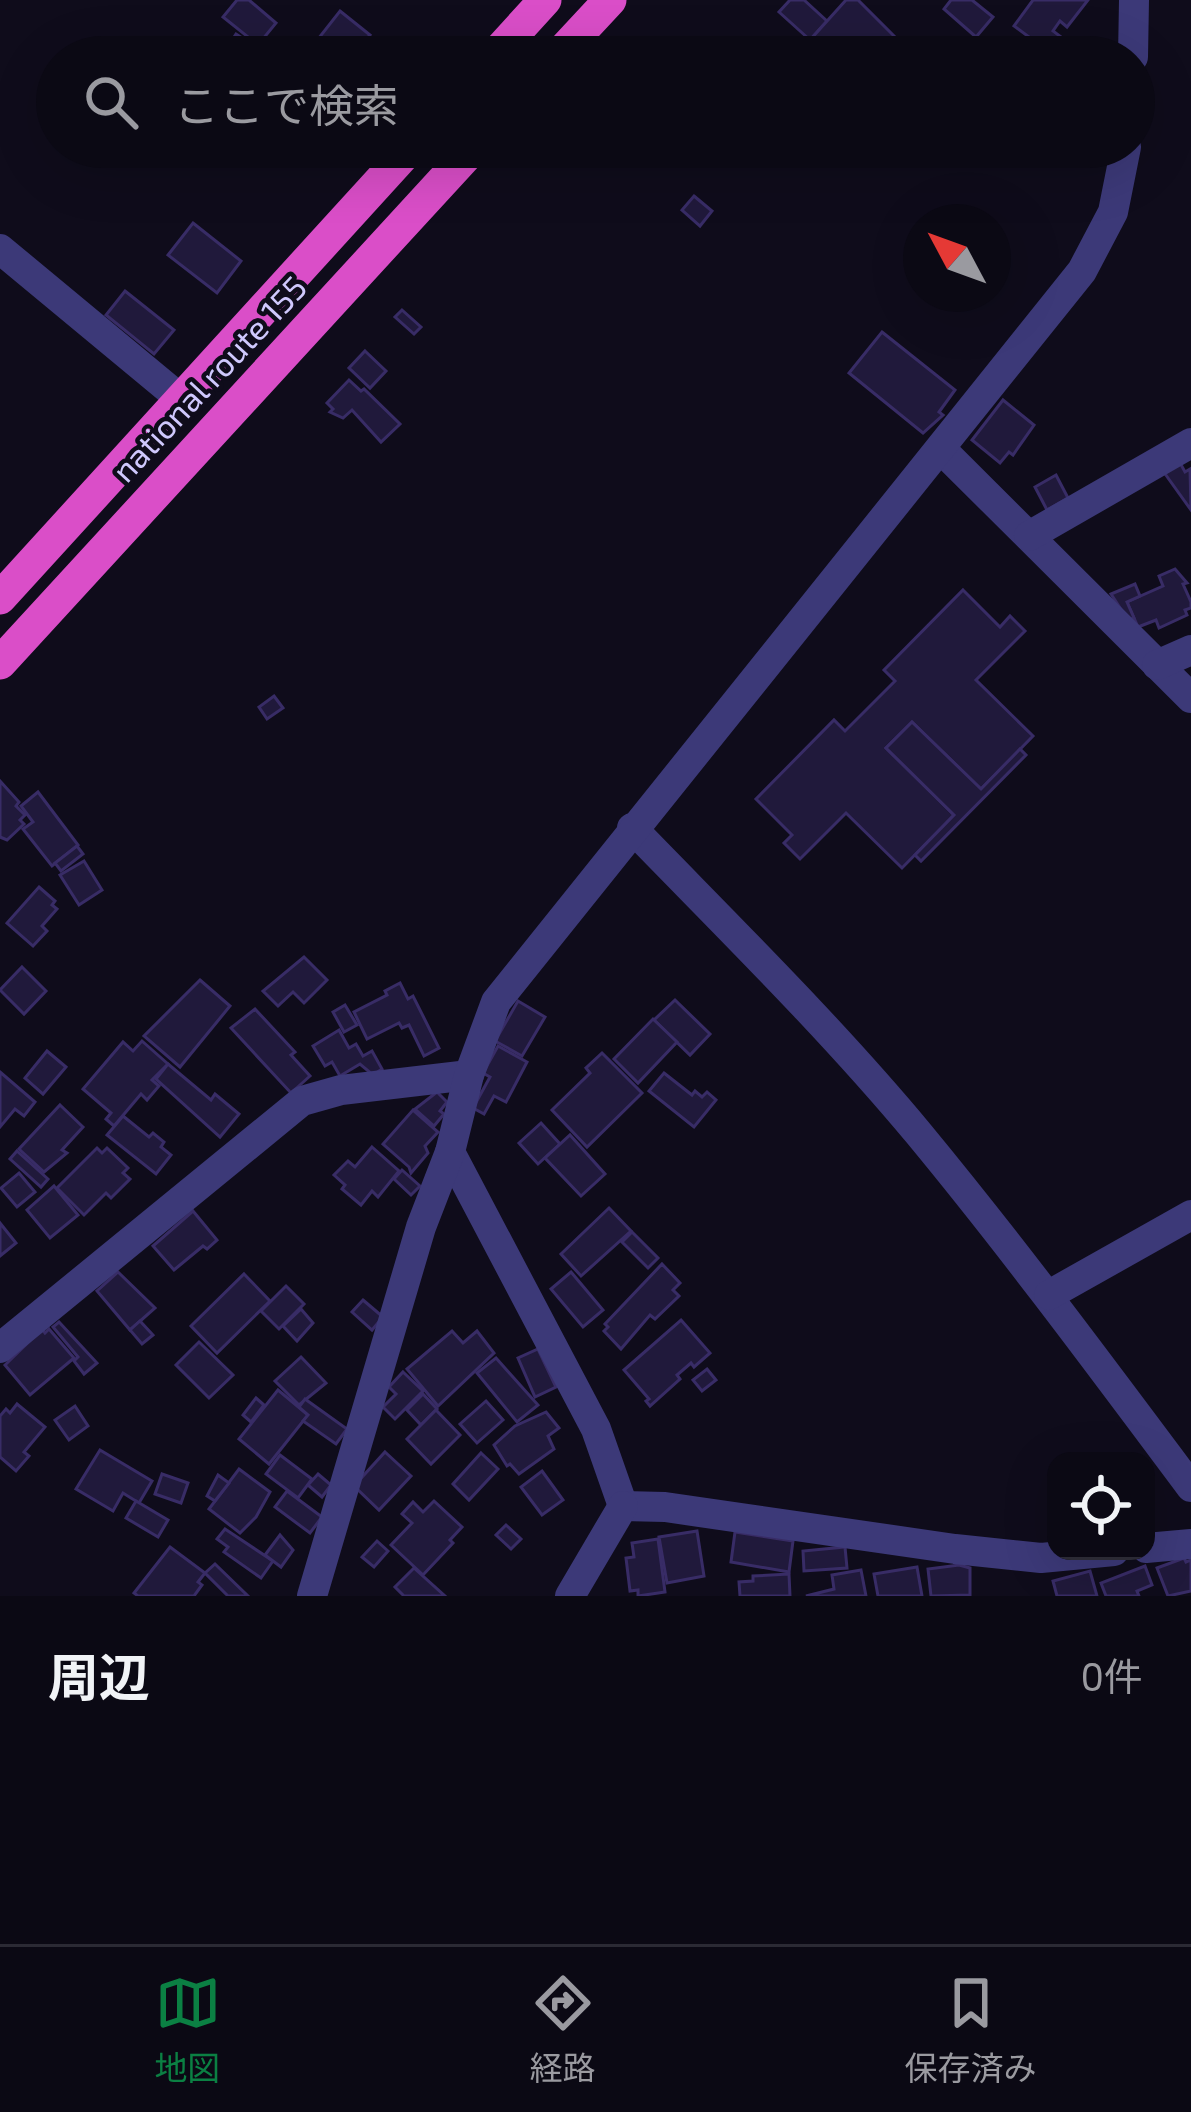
<!DOCTYPE html>
<html lang="ja">
<head>
<meta charset="utf-8">
<style>
  :root { --surface:#0b0914; --page:#14121d; --text:#f1f3f6; --muted:#9a9aa0; --line:#2b2a34; --accent:#0b8043 }
  body { margin:0; font-family:"Exo 2","Noto Sans JP",sans-serif; background:var(--page); color:var(--text) }
  .controls { position:absolute; right:36px; bottom:36px; display:grid; overflow:hidden; border-radius:24px; box-shadow:0 12px 48px #0002 }
  .controls button { width:108px; height:108px; display:grid; place-items:center; padding:0; border:0; border-bottom:3px solid var(--line); background:var(--surface); color:var(--text); font:60px sans-serif }
  .compass { position:absolute; left:903px; top:204px; width:108px; height:108px; border-radius:50%; background:var(--surface); box-shadow:0 12px 48px #0002; rotate:311deg }
  .list { margin:0; padding:0; list-style:none }
  h2 { display:flex; justify-content:space-between; align-items:center; height:156px; margin:0; padding:0 48px; font-size:51px }
  h2 small { font-size:39px; font-weight:400; color:var(--muted) }
  .icon { flex:none; width:66px; height:66px; fill:none; stroke:currentColor; stroke-width:2; stroke-linecap:round; stroke-linejoin:round }
  .map { position:relative; flex:none; width:1191px; height:1596px; overflow:hidden }
  .search { position:absolute; background:var(--surface); box-shadow:0 12px 48px #0002; left:36px; right:36px; top:36px; height:132px; display:flex; align-items:center; gap:30px; box-sizing:border-box; padding:0 42px; border-radius:66px; color:var(--muted); font-size:45px }
  .sheet { height:348px; background:var(--surface) }
  nav { display:flex; justify-content:space-around; align-items:center; box-sizing:border-box; height:168px; border-top:3px solid var(--line); background:var(--surface); font-size:33px; color:var(--muted) }
  nav a { display:grid; justify-items:center; gap:6px }
  nav .on { color:var(--accent) }
  .map>svg:first-child { display:block }
</style>
</head>
<body>
<div class="map">
<svg width="1191" height="1596" viewBox="0 0 1191 1596">
  <rect width="100%" height="100%" fill="#0f0c1b"/>
  <g fill="#20193b" stroke="#382c66" stroke-width="3">
    <path d="M237,0H249L276,23L258,45L223,17Z"/>
    <path d="M790,0H804L827,21L810,40L779,12Z"/>
    <path d="M846,0H858L915,57H804L815,45L810,40Z"/>
    <path d="M951,0H972L993,17L976,37L944,9Z"/>
    <path d="M1033,0H1088L1067,27L1060,21L1053,31L1073,46L1064,57H1056L1014,26Z"/>
    <path d="M340,11L370,35L351,57H322L311,48Z"/>
    <path d="M236,34L258,48L253,57H221Z"/>
    <path d="M694,196L712,211L700,226L682,210Z"/>
    <path d="M193,223L241,261L217,293L168,255Z"/>
    <path d="M125,291L174,330L154,354L106,315Z"/>
    <path d="M402,310L421,327L414,334L395,317Z"/>
    <path d="M882,332L955,390L939,412L943,415L923,433L849,373Z"/>
    <path d="M365,351L386,371L370,388L349,368Z"/>
    <path d="M349,380L361,391L364,389L400,424L381,442L352,410L343,418L330,412L333,409L327,403Z"/>
    <path d="M1003,400L1034,425L1013,455L1009,452L1000,463L972,440Z"/>
    <path d="M1179,461L1185,472L1190,469L1191,510L1163,471Z"/>
    <path d="M1056,475L1068,498L1047,510L1035,487Z"/>
    <path d="M1175,569L1187,583L1183,584L1191,602V608L1185,610L1187,615L1159,628L1156,620L1138,627L1127,602L1163,586L1159,576Z"/>
    <path d="M1135,584L1140,596L1127,602L1134,618L1128,620L1111,594Z"/>
    <path d="M963,590L1000,627L1010,616L1025,631L976,680L1033,736L981,789L912,722L886,748L954,815L902,868L846,813L800,859L784,843L792,835L756,799L834,720L845,731L895,681L884,670Z"/>
    <path d="M274,696L283,708L267,719L259,707Z"/>
    <path d="M912,722L981,789L1020,749L1026,755L921,861L915,855L954,815L886,748Z"/>
    <path d="M0,781L19,802L16,806L25,815L20,820L24,824L7,840L0,837Z"/>
    <path d="M38,792L78,845L52,866L23,829L33,822L21,806Z"/>
    <path d="M77,846L83,854L61,871L55,863Z"/>
    <path d="M84,861L102,890L79,905L60,875Z"/>
    <path d="M39,887L55,901L52,905L57,909L42,926L47,931L33,946L7,923Z"/>
    <path d="M304,957L327,980L304,1003L293,992L278,1006L263,991Z"/>
    <path d="M22,967L46,991L24,1014L0,990Z"/>
    <path d="M200,980L230,1006L180,1067L144,1036Z"/>
    <path d="M400,983L408,999L413,996L439,1048L424,1056L409,1025L402,1028L399,1023L367,1039L354,1012L387,995L385,991Z"/>
    <path d="M675,1000L710,1034L690,1055L654,1020Z"/>
    <path d="M518,1001L545,1017L522,1056L495,1041Z"/>
    <path d="M345,1005L357,1025L344,1032L333,1012Z"/>
    <path d="M255,1009L295,1052L291,1055L310,1076L291,1093L231,1028Z"/>
    <path d="M653,1019L677,1042L638,1083L614,1059Z"/>
    <path d="M339,1030L349,1048L356,1044L363,1056L372,1051L382,1069L373,1075L360,1064L340,1076L332,1062L325,1066L313,1046Z"/>
    <path d="M142,1041L168,1064L152,1080L159,1086L147,1100L141,1094L114,1126L106,1119L111,1113L83,1089L123,1042L133,1051Z"/>
    <path d="M498,1046L527,1062L506,1102L494,1096L484,1114L473,1108L490,1077L483,1073Z"/>
    <path d="M47,1051L66,1067L43,1094L25,1078Z"/>
    <path d="M602,1053L642,1093L587,1147L552,1110L590,1073L586,1068Z"/>
    <path d="M168,1064L211,1100L215,1094L239,1114L220,1137L156,1079Z"/>
    <path d="M0,1072L35,1102L24,1116L15,1109L0,1127Z"/>
    <path d="M664,1073L692,1095L695,1091L702,1097L707,1092L716,1100L694,1127L649,1091Z"/>
    <path d="M437,1092L447,1102L440,1111L444,1114L434,1126L415,1109Z"/>
    <path d="M60,1105L83,1127L62,1150L67,1153L44,1172L19,1149Z"/>
    <path d="M413,1110L438,1132L425,1146L428,1153L411,1173L409,1167L383,1144Z"/>
    <path d="M123,1116L149,1137L153,1133L164,1142L161,1147L171,1155L156,1174L107,1135Z"/>
    <path d="M541,1123L560,1144L538,1164L519,1143Z"/>
    <path d="M570,1135L605,1174L581,1196L545,1158Z"/>
    <path d="M372,1147L399,1171L378,1197L372,1191L361,1205L342,1189L345,1185L334,1175L348,1161L355,1167Z"/>
    <path d="M97,1148L102,1153L107,1148L128,1168L123,1173L130,1179L111,1198L106,1193L84,1215L57,1188Z"/>
    <path d="M17,1151L48,1179L41,1187L10,1159Z"/>
    <path d="M402,1170L420,1186L411,1195L394,1179Z"/>
    <path d="M19,1173L35,1192L17,1207L1,1188Z"/>
    <path d="M54,1186L78,1215L50,1238L27,1210Z"/>
    <path d="M609,1208L631,1231L581,1276L561,1254Z"/>
    <path d="M193,1211L217,1240L207,1249L203,1246L174,1270L153,1246Z"/>
    <path d="M0,1223L16,1243L0,1256Z"/>
    <path d="M632,1232L658,1258L648,1268L622,1242Z"/>
    <path d="M662,1264L680,1283L673,1290L679,1296L655,1319L650,1315L621,1349L604,1331L608,1327L605,1324Z"/>
    <path d="M118,1272L155,1308L130,1330L97,1291Z"/>
    <path d="M571,1272L603,1310L583,1327L551,1289Z"/>
    <path d="M244,1274L270,1301L217,1353L191,1326Z"/>
    <path d="M286,1286L304,1304L279,1329L261,1311Z"/>
    <path d="M363,1300L383,1317L372,1330L352,1312Z"/>
    <path d="M301,1309L313,1323L297,1341L283,1326Z"/>
    <path d="M681,1320L710,1353L694,1367L691,1363L677,1375L680,1379L650,1406L646,1401L649,1399L624,1370Z"/>
    <path d="M140,1321L153,1335L142,1344L130,1330Z"/>
    <path d="M59,1322L97,1363L84,1374L74,1361L78,1357L53,1327Z"/>
    <path d="M42,1329L45,1333L49,1329L74,1358L30,1395L5,1365Z"/>
    <path d="M452,1331L463,1343L477,1331L494,1353L438,1406L407,1369Z"/>
    <path d="M199,1342L233,1375L209,1398L176,1365Z"/>
    <path d="M538,1349L556,1387L535,1397L518,1358Z"/>
    <path d="M301,1357L326,1383L299,1405L275,1381Z"/>
    <path d="M496,1358L538,1405L517,1422L477,1373Z"/>
    <path d="M707,1369L716,1380L702,1391L693,1380Z"/>
    <path d="M403,1372L423,1391L395,1419L383,1407L396,1394L389,1387Z"/>
    <path d="M278,1390L308,1415L269,1464L239,1439Z"/>
    <path d="M423,1394L437,1409L421,1425L407,1410Z"/>
    <path d="M256,1398L264,1405L251,1422L243,1415Z"/>
    <path d="M305,1399L347,1429L336,1444L303,1421L308,1415L299,1407Z"/>
    <path d="M486,1401L503,1420L477,1443L460,1424Z"/>
    <path d="M17,1404L45,1427L24,1452L29,1456L16,1471L0,1457V1416L6,1409L10,1413Z"/>
    <path d="M75,1406L88,1426L69,1440L55,1420Z"/>
    <path d="M436,1410L460,1435L431,1464L407,1439Z"/>
    <path d="M546,1412L559,1428L548,1436L554,1449L519,1474L510,1464L507,1466L494,1445L515,1426Z"/>
    <path d="M100,1450L152,1481L139,1503L123,1493L113,1511L76,1489Z"/>
    <path d="M385,1452L411,1476L379,1510L354,1486Z"/>
    <path d="M481,1453L498,1469L469,1500L453,1484Z"/>
    <path d="M280,1455L312,1479L298,1498L266,1474Z"/>
    <path d="M239,1469L270,1492L256,1517L240,1533L209,1509Z"/>
    <path d="M542,1471L563,1500L542,1515L521,1487Z"/>
    <path d="M162,1474L188,1483L181,1503L155,1494Z"/>
    <path d="M318,1474L331,1485L322,1497L308,1485Z"/>
    <path d="M218,1475L229,1483L215,1501L207,1496Z"/>
    <path d="M287,1491L322,1517L310,1533L275,1507Z"/>
    <path d="M136,1501L168,1520L158,1537L126,1518Z"/>
    <path d="M434,1501L462,1527L450,1540L453,1543L423,1575L391,1545L412,1523L402,1514L413,1502L423,1512Z"/>
    <path d="M506,1525L521,1539L511,1549L496,1535Z"/>
    <path d="M225,1529L273,1561L261,1578L224,1552L228,1547L217,1539Z"/>
    <path d="M697,1531L704,1576L667,1583L659,1537Z"/>
    <path d="M735,1532L793,1541L789,1572L731,1562Z"/>
    <path d="M280,1535L293,1550L281,1567L265,1555Z"/>
    <path d="M658,1539L665,1592L638,1596V1590L630,1591L626,1558L634,1557L632,1543Z"/>
    <path d="M377,1541L388,1551L374,1567L362,1557Z"/>
    <path d="M170,1547L205,1573L198,1582L202,1585L194,1596H138L134,1593Z"/>
    <path d="M845,1547L847,1568L804,1571L803,1551Z"/>
    <path d="M1184,1558L1186,1562L1191,1560V1591L1168,1596L1157,1568Z"/>
    <path d="M215,1564L248,1596H228L205,1573Z"/>
    <path d="M959,1565L970,1568V1595L931,1596L928,1569Z"/>
    <path d="M1145,1566L1152,1585L1137,1591L1139,1596H1106L1101,1583Z"/>
    <path d="M917,1567L922,1596H878L874,1574Z"/>
    <path d="M414,1568L445,1596H404L395,1587Z"/>
    <path d="M861,1570L866,1596H806L834,1589L832,1575Z"/>
    <path d="M1090,1571L1097,1596H1057L1053,1581Z"/>
    <path d="M789,1574L790,1596H740L739,1582L753,1581V1576Z"/>
  </g>
  <g fill="none" stroke-linecap="round" stroke-linejoin="round">
    <g stroke="#3c3978" stroke-width="30">
      <path d="M1133,57L1134,0"/>
      <path d="M0,249L182,400"/>
      <path d="M941,449L1191,698"/>
      <path d="M1029,536L1191,443"/>
      <path d="M1157,665L1191,650"/>
      <path d="M632,828C729,928 830,1027 919,1134C1014,1249 1102,1368 1191,1487"/>
      <path d="M450,1152L596,1429L623,1506"/>
      <path d="M1049,1295L1191,1215"/>
      <path d="M0,1348L302,1101L341,1090L469,1075"/>
      <path d="M623,1506L665,1507L955,1549L1041,1558L1114,1551"/>
      <path d="M1146,1548L1191,1544"/>
      <path d="M312,1596L421,1227L450,1152L469,1075L496,1002L1082,271L1113,212L1126,147"/>
      <path d="M570,1596L623,1506"/>
    </g>
    <g stroke="#da4ec8" stroke-width="33">
      <path d="M493,57L545,0"/>
      <path d="M557,57L610,0"/>
      <path d="M0,598L411,147"/>
      <path d="M0,663L474,147"/>
    </g>
  </g>
  <g text-anchor="middle" stroke-width="9" stroke-linejoin="round" paint-order="stroke">
    <g font-size="33" fill="#cfc8fd" stroke="#0f0c1b">
      <text transform="translate(209 379) rotate(-47)" y="12">national route 155</text>
    </g>
  </g>
</svg>
<div class="controls">
<button><svg class="icon" aria-label="locate" viewBox="0 0 24 24"><circle cx="12" cy="12" r="6"/><path d="M12 2v4M12 18v4M2 12h4M18 12h4"/></svg></button>
</div>
<svg class="compass" viewBox="-18 -18 36 36"><path d="M0-13l5 13h-10z" fill="#e53935"/><path d="M0 13l5-13h-10z" fill="#9a9aa0"/></svg>
<div class="search"><svg class="icon" aria-label="search" viewBox="0 0 24 24"><circle cx="10" cy="10" r="6"/><path d="M15 15l6 6"/></svg>ここで検索</div>
</div>
<section class="sheet">
<h2>周辺<small>0件</small></h2>
<ul class="list">
</ul>
</section>
<nav>
<a class="on"><svg class="icon" aria-label="map" viewBox="0 0 24 24"><path d="M3 6l6-2 6 2 6-2v14l-6 2-6-2-6 2zM9 4v14M15 6v14"/></svg>地図</a>
<a><svg class="icon" aria-label="directions" viewBox="0 0 24 24"><path d="M12 3l9 9-9 9-9-9zM9 14v-3h6M13 9l2 2-2 2"/></svg>経路</a>
<a><svg class="icon" aria-label="saved" viewBox="0 0 24 24"><path d="M7 4h10v16l-5-4-5 4z"/></svg>保存済み</a>
</nav>
</body>
</html>
